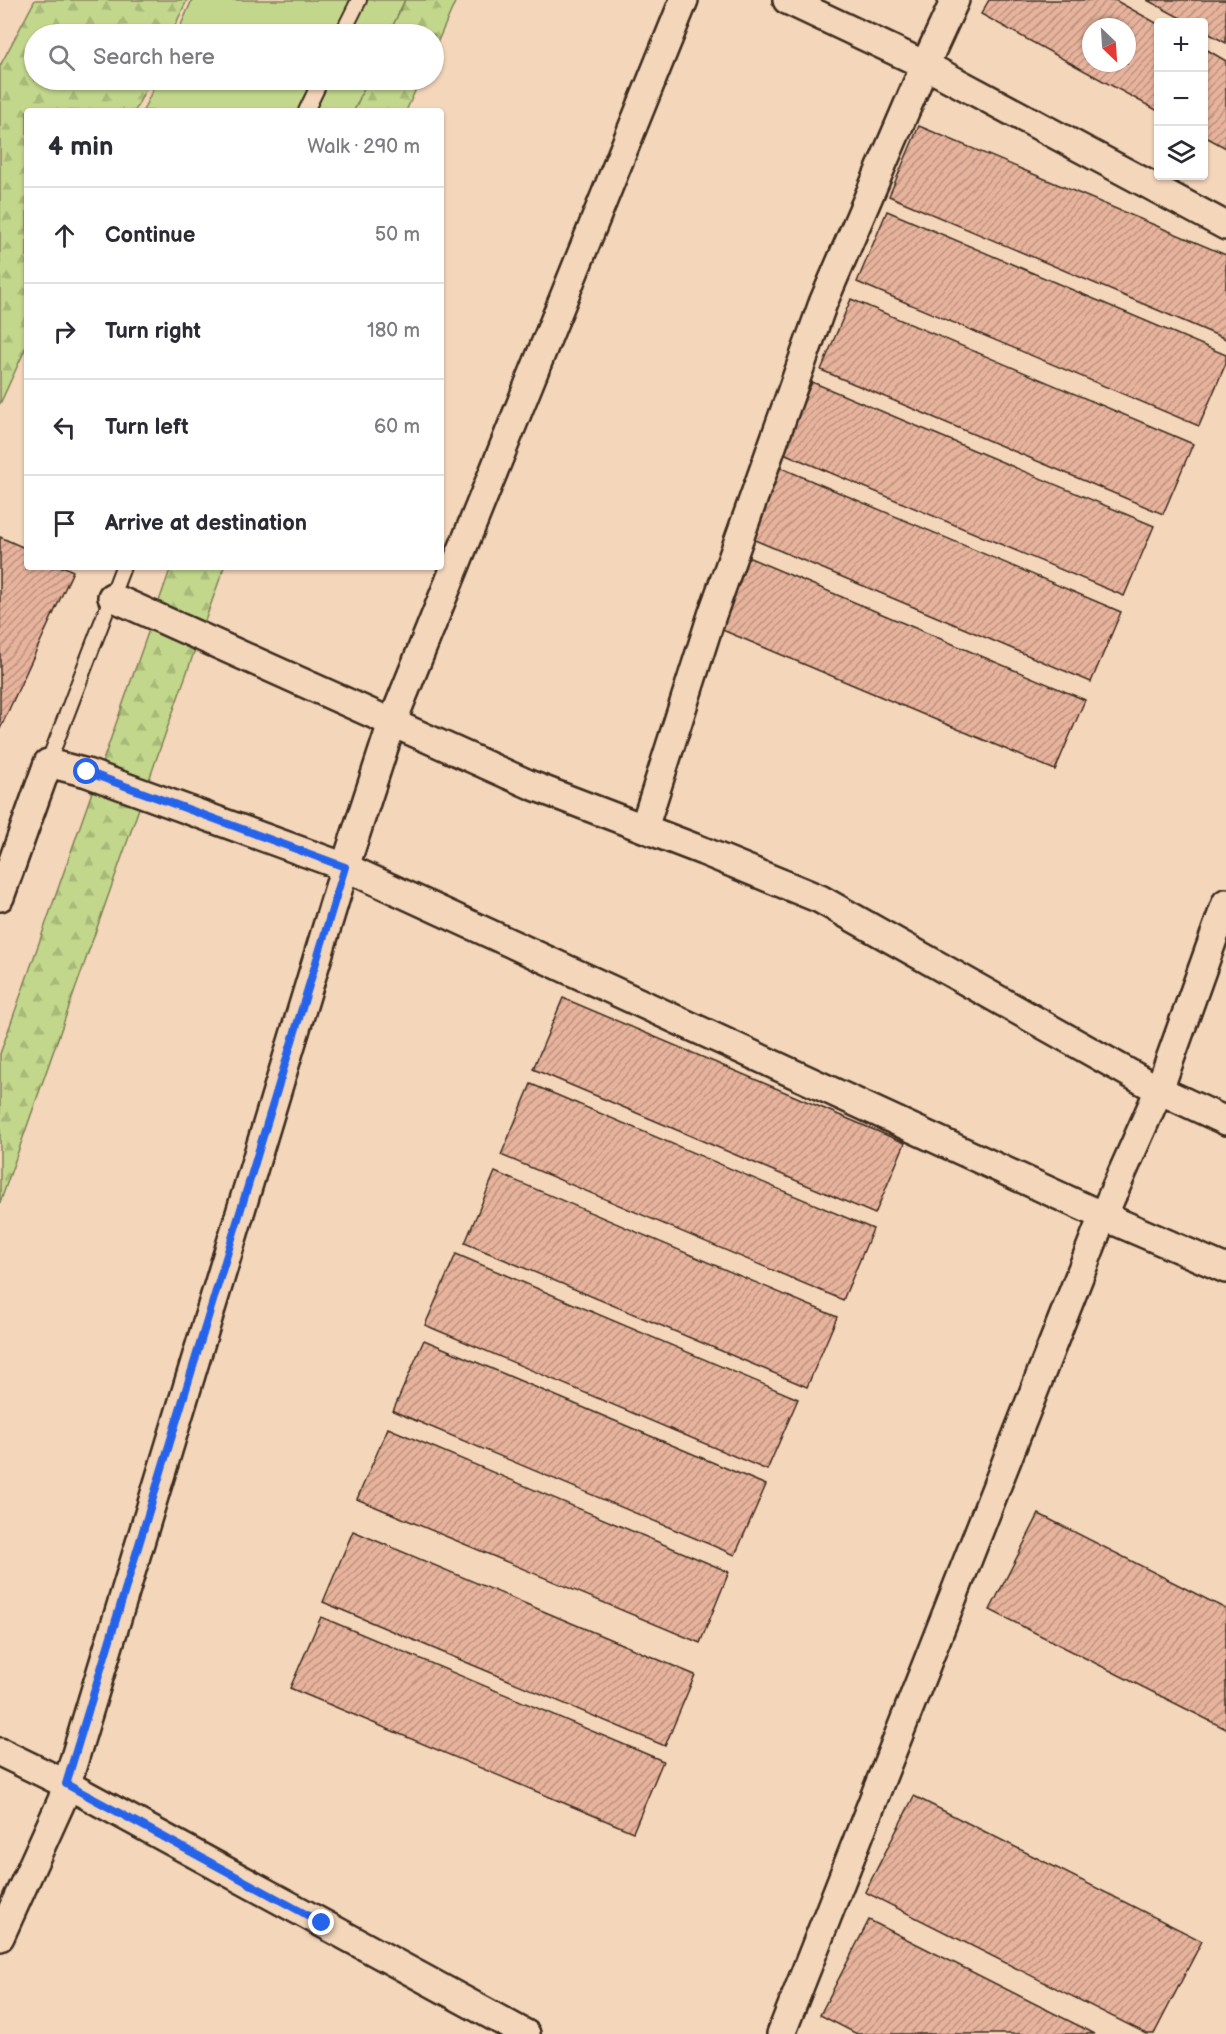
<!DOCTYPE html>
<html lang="en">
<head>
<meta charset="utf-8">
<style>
  :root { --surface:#fff; --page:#f7f7f7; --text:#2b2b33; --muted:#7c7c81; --line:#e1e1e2 }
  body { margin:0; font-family:"Balsamiq Sans",sans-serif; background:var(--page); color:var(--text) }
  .controls { position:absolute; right:18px; top:18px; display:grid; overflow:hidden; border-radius:6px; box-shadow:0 2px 4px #0004 }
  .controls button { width:54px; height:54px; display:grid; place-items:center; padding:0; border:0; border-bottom:2px solid var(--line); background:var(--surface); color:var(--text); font:30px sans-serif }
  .compass { position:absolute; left:1082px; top:18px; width:54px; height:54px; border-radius:50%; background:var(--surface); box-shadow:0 2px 4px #0004; rotate:155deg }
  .stop { position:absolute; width:18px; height:18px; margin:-14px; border:4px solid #2563eb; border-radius:50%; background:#fff }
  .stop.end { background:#2563eb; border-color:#fff; box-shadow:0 2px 6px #0008 }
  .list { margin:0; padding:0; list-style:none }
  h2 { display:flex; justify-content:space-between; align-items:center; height:78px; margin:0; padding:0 24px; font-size:26px }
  h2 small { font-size:20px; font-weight:400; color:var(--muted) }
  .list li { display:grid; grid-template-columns:39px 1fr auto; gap:18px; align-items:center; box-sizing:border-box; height:96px; padding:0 24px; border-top:2px solid var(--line) }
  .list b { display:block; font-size:22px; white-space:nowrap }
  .list em { font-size:20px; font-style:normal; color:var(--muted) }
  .icon { flex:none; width:33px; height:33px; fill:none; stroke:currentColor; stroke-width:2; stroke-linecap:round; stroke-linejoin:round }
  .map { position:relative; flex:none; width:1226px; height:2034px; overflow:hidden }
  .search { position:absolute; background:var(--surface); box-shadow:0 2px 4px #0004; left:24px; top:24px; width:420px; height:66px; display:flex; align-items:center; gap:15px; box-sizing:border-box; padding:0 21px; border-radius:33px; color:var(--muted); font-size:22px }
  .panel { position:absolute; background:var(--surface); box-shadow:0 2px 4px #0004; left:24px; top:108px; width:420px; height:462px; border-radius:6px }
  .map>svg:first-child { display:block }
</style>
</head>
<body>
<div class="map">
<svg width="1226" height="2034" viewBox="0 0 1226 2034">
  <defs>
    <pattern id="forest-firs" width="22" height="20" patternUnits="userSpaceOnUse" patternTransform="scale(1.5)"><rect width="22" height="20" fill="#c2d78c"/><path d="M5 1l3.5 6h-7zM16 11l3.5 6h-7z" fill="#a8b978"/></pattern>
    <pattern id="building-hatch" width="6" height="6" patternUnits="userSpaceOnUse" patternTransform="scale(1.5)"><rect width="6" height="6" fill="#e7b39c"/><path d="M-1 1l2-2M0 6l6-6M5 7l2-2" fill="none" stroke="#bc927f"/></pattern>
  </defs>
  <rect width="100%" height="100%" fill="#f4d6ba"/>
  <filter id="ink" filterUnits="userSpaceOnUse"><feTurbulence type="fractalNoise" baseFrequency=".0167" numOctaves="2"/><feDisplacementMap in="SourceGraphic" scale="12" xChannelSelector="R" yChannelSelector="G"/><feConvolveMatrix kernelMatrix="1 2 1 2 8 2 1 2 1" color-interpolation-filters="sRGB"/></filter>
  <g filter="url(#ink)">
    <g fill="#c2d78c" stroke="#7e8055" stroke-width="1.5">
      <path d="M192,0H405L389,34H177Z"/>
      <path d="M157,80H368L354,111H143Z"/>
    </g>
    <g fill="url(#forest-firs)" stroke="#7e8055" stroke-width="1.5">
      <path d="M35,0H187L171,34H34V80H150L135,111H27V345L0,404V66Z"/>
      <path d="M405,0H456L434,50V34H389Z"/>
      <path d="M368,80H420L406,111H354Z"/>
      <path d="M171,567H224L0,1203V1054Z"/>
    </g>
    <g fill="url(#building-hatch)" stroke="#3b2a1e" stroke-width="1.5" fill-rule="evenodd">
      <path d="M989,0H1115L1158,24V111L981,14ZM1091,27H1127V63H1091Z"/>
      <path d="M1147,0H1226V43L1204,31V22H1188Z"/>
      <path d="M1204,48L1226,61V148L1204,136Z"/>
      <path d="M919,126L1226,255V339L889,196Z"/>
      <path d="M887,211L1226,355V363L1199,426L857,282Z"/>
      <path d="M851,299L1193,444L1163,514L821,370Z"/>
      <path d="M812,382L1154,526L1124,596L781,452Z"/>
      <path d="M779,467L1121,612L1091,682L750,538Z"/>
      <path d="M0,537L27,549V567H65L73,571L0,729Z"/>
      <path d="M743,555L1085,700L1055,770L713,626Z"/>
      <path d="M563,998L905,1143L875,1214L533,1069Z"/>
      <path d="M531,1084L873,1229L843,1300L501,1155Z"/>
      <path d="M495,1172L837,1317L807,1387L465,1243Z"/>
      <path d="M456,1254L798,1399L767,1470L425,1325Z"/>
      <path d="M424,1340L766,1485L735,1555L393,1411Z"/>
      <path d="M388,1428L729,1572L700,1643L357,1499Z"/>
      <path d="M1039,1514L1226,1609V1729L990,1610Z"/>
      <path d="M353,1531L695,1675L665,1746L323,1602Z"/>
      <path d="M321,1617L663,1761L633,1832L290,1688Z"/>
      <path d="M914,1796L1202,1941L1154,2034H1147L865,1892Z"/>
      <path d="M869,1920L1095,2034H857L820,2015Z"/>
    </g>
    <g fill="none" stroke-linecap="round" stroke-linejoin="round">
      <defs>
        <g id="service">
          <path d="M342,34L359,0"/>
          <path d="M306,111L321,80"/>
          <path d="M48,763L123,567"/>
        </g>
        <g id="minor">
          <path d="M787,0L925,65L1226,226"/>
          <path d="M112,597L531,785L703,851L820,899L1159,1090L1226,1121"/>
          <path d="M644,828L712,615L823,303L925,65L955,0"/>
          <path d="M0,897L48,763L87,773L345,867L1103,1216L1226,1269"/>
          <path d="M0,1752L66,1784L526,2034"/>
          <path d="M0,1937L62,1800L345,867L392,723L684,0"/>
          <path d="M781,2034L1103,1216L1159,1090L1226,903"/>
        </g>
      </defs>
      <use href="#service" stroke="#3b2a1e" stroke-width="18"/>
      <use href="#minor" stroke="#3b2a1e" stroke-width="32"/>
      <use href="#service" stroke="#f4d6ba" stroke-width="14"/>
      <use href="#minor" stroke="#f4d6ba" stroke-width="27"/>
    </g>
  </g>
  <g fill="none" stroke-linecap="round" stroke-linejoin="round" filter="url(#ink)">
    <path stroke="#2563eb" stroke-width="8" d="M87,772L345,867L66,1784L322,1923"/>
  </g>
</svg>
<div class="controls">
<button>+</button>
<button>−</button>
<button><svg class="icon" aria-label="layers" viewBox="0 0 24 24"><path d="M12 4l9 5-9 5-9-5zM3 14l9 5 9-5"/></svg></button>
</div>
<svg class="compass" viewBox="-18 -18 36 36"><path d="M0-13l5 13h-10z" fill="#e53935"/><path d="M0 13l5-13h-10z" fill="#7c7c81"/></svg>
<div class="stop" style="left:87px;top:772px"></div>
<div class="stop end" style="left:322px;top:1923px"></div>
<div class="search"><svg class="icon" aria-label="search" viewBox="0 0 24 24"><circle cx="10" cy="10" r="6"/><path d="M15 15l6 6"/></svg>Search here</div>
<section class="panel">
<h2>4 min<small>Walk · 290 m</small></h2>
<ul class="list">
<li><svg class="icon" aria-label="ahead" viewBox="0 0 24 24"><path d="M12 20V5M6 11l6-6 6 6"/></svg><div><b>Continue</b></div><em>50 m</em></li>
<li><svg class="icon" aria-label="right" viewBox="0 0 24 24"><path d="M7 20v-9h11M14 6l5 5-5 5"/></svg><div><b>Turn right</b></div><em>180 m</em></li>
<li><svg class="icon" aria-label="left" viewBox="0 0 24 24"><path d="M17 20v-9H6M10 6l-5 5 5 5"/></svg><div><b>Turn left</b></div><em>60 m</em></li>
<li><svg class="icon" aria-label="arrive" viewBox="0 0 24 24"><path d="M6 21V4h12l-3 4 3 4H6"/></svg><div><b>Arrive at destination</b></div></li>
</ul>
</section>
</div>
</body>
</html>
